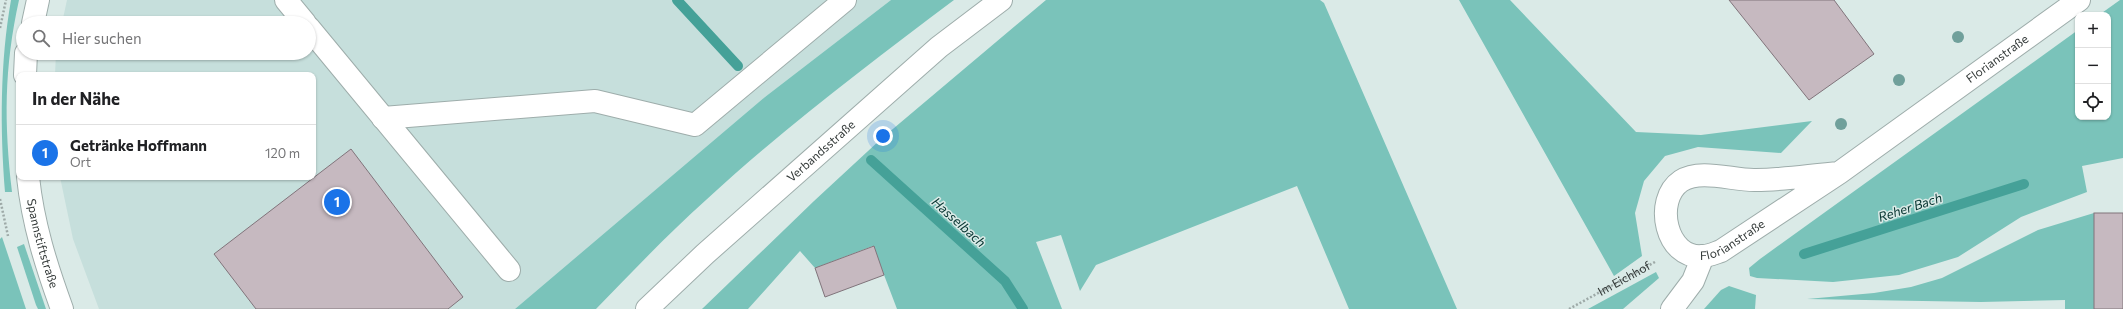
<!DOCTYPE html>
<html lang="de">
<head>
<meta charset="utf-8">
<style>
  :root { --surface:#fff; --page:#f6f6f6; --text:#202124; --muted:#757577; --line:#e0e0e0; --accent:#1a73e8 }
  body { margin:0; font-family:Commissioner,sans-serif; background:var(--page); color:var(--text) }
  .controls { position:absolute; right:12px; top:12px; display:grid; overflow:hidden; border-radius:8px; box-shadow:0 1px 3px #0004 }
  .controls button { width:36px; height:36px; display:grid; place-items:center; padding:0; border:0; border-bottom:1px solid var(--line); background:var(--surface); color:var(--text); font:20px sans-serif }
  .you { position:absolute; left:883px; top:136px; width:14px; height:14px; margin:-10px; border:3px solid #fff; border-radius:50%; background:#1a73e8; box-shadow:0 0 0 6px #1a73e833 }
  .badge { display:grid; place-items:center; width:26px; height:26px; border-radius:50%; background:var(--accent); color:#fff; font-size:13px; font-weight:700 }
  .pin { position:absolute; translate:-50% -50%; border:2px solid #fff; box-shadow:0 1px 4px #0006 }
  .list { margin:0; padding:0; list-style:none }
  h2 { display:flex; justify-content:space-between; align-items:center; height:52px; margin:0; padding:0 16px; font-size:17px }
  h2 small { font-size:13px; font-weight:400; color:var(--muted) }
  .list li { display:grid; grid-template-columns:26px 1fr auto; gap:12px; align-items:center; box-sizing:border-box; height:56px; padding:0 16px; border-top:1px solid var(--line) }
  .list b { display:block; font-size:15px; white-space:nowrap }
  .list p { margin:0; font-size:13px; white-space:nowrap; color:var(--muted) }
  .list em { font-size:13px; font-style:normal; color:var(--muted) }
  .icon { flex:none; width:22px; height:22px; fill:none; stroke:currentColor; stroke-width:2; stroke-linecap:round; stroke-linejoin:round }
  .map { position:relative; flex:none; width:2123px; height:309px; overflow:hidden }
  .search { position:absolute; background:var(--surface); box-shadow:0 1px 3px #0004; left:16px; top:16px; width:300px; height:44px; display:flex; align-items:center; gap:10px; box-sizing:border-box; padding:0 14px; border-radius:22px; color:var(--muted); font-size:15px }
  .panel { position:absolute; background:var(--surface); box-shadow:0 1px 3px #0004; left:16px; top:72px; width:300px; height:108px; border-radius:8px }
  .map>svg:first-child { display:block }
</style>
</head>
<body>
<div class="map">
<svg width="2123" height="309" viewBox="0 0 2123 309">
  <rect width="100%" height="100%" fill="#daeae7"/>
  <path fill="#c6dfdc" d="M67,0H891L765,97L515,309H99L73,239L60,177H313V75H55L56,53H309V23H62Z"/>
  <g fill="#7ac3ba">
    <path d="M11,0H19C4,68 4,123 12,192H5C0,129 0,62 11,0Z"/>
    <path d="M891,0H954C869,64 784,128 706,200C668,234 632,272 596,309H515L765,97Z"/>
    <path d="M1046,0H1320L1324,3L1457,309H1349L1297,186L1096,265L1080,291L1061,235L1036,242L1062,309H897L873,246L815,268L800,251L748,309H702L814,201L881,139Z"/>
    <path d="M1459,0H1510L1636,132L1701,135L1812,121L1781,153L1698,147L1665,156L1644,181L1635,213L1642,256L1614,276Z"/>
    <path d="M2120,0H2123V158L2082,166L2087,192L2021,217L1958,257L1899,275L1833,282L1757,278L1750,276L1749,268L1760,259L2078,30V117H2108V15H2099Z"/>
    <path d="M2094,213V309H2065V300L1981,302L1807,299L1874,293L1911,287L1942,278L2038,230Z"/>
    <path d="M2,237L26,309H0V239Z"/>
    <path d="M24,244L46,309H38L36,305L17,247Z"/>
    <path d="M1656,272L1659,278L1623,309H1588Z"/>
    <path d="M1729,286L1756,295L1755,309H1704L1721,290Z"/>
  </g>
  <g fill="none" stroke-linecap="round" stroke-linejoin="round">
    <g stroke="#45a198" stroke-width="10">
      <path d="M677,0L738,66"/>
      <path d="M871,160L1005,281L1023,309"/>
      <path d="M1804,254L2024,184"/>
    </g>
  </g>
  <g fill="#c6b9c0" stroke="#80747b">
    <path d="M1729,0H1834L1874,54L1809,100Z"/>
    <path d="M351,149L463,297L448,309H256L214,254Z"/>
    <rect x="2094" y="213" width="29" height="96"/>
    <path d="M874,246L884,275L825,297L815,268Z"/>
  </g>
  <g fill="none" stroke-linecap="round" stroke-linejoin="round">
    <defs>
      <g id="minor">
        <path d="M286,0L305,23"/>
        <path d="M33,23L38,0"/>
        <path d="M309,28L509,270"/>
        <path d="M25,75L26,53"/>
        <path d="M383,118L595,101L695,125L845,0"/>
        <path id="s2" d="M1839,173C1812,175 1784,180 1756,180C1734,181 1701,168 1681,181C1653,200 1666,260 1703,256C1709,256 1715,253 1721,251L1839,173L2079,0"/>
        <path id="s3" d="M28,177C33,224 46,265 62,309"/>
        <path d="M1672,309L1693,281L1703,256"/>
      </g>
      <g id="major">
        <path id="s4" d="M647,309L705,254L939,47L1001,0"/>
      </g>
    </defs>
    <use href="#minor" stroke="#9eadab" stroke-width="24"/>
    <use href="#major" stroke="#9eadab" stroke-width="24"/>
    <g stroke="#9da9a7" stroke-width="2.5" stroke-dasharray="2 2" stroke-linecap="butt">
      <path d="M0,28L6,0"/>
      <path d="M0,199L8,236"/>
      <path id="s1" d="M1569,309L1655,262"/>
    </g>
    <use href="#minor" stroke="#fff" stroke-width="22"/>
    <use href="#major" stroke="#fff" stroke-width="22"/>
  </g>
  <g fill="#70a09b">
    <circle cx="1958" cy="37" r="6"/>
    <circle cx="1899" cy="80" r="6"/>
    <circle cx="1841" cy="124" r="6"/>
  </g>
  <g text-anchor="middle" stroke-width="3" stroke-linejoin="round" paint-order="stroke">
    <g font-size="12" fill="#323837" stroke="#daeae7">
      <text dy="4" stroke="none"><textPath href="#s2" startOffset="616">Florianstraße</textPath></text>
      <text dy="4" stroke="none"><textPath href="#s4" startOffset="235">Verbandsstraße</textPath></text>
      <text dy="4" stroke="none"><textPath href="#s2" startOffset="294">Florianstraße</textPath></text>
      <text dy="4" stroke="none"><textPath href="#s3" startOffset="68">Spannstiftstraße</textPath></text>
      <text dy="4" stroke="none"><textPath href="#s1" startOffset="63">Im Eichhof</textPath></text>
    </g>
    <g font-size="13" font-style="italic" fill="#063430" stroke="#daeae7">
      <text transform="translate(1910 207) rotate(-18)" y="5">Reher Bach</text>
      <text transform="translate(959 222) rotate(42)" y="5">Hasselbach</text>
    </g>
  </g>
</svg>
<div class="controls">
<button>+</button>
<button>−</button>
<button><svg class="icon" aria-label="locate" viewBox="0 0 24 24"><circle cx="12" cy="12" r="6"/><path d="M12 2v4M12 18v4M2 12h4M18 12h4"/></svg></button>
</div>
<div class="you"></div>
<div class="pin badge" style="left:337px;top:202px">1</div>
<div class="search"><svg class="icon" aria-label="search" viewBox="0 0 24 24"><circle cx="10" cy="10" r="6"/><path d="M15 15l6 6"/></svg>Hier suchen</div>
<section class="panel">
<h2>In der Nähe<small></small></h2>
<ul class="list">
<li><span class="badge">1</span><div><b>Getränke Hoffmann</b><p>Ort</p></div><em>120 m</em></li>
</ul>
</section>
</div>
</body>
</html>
